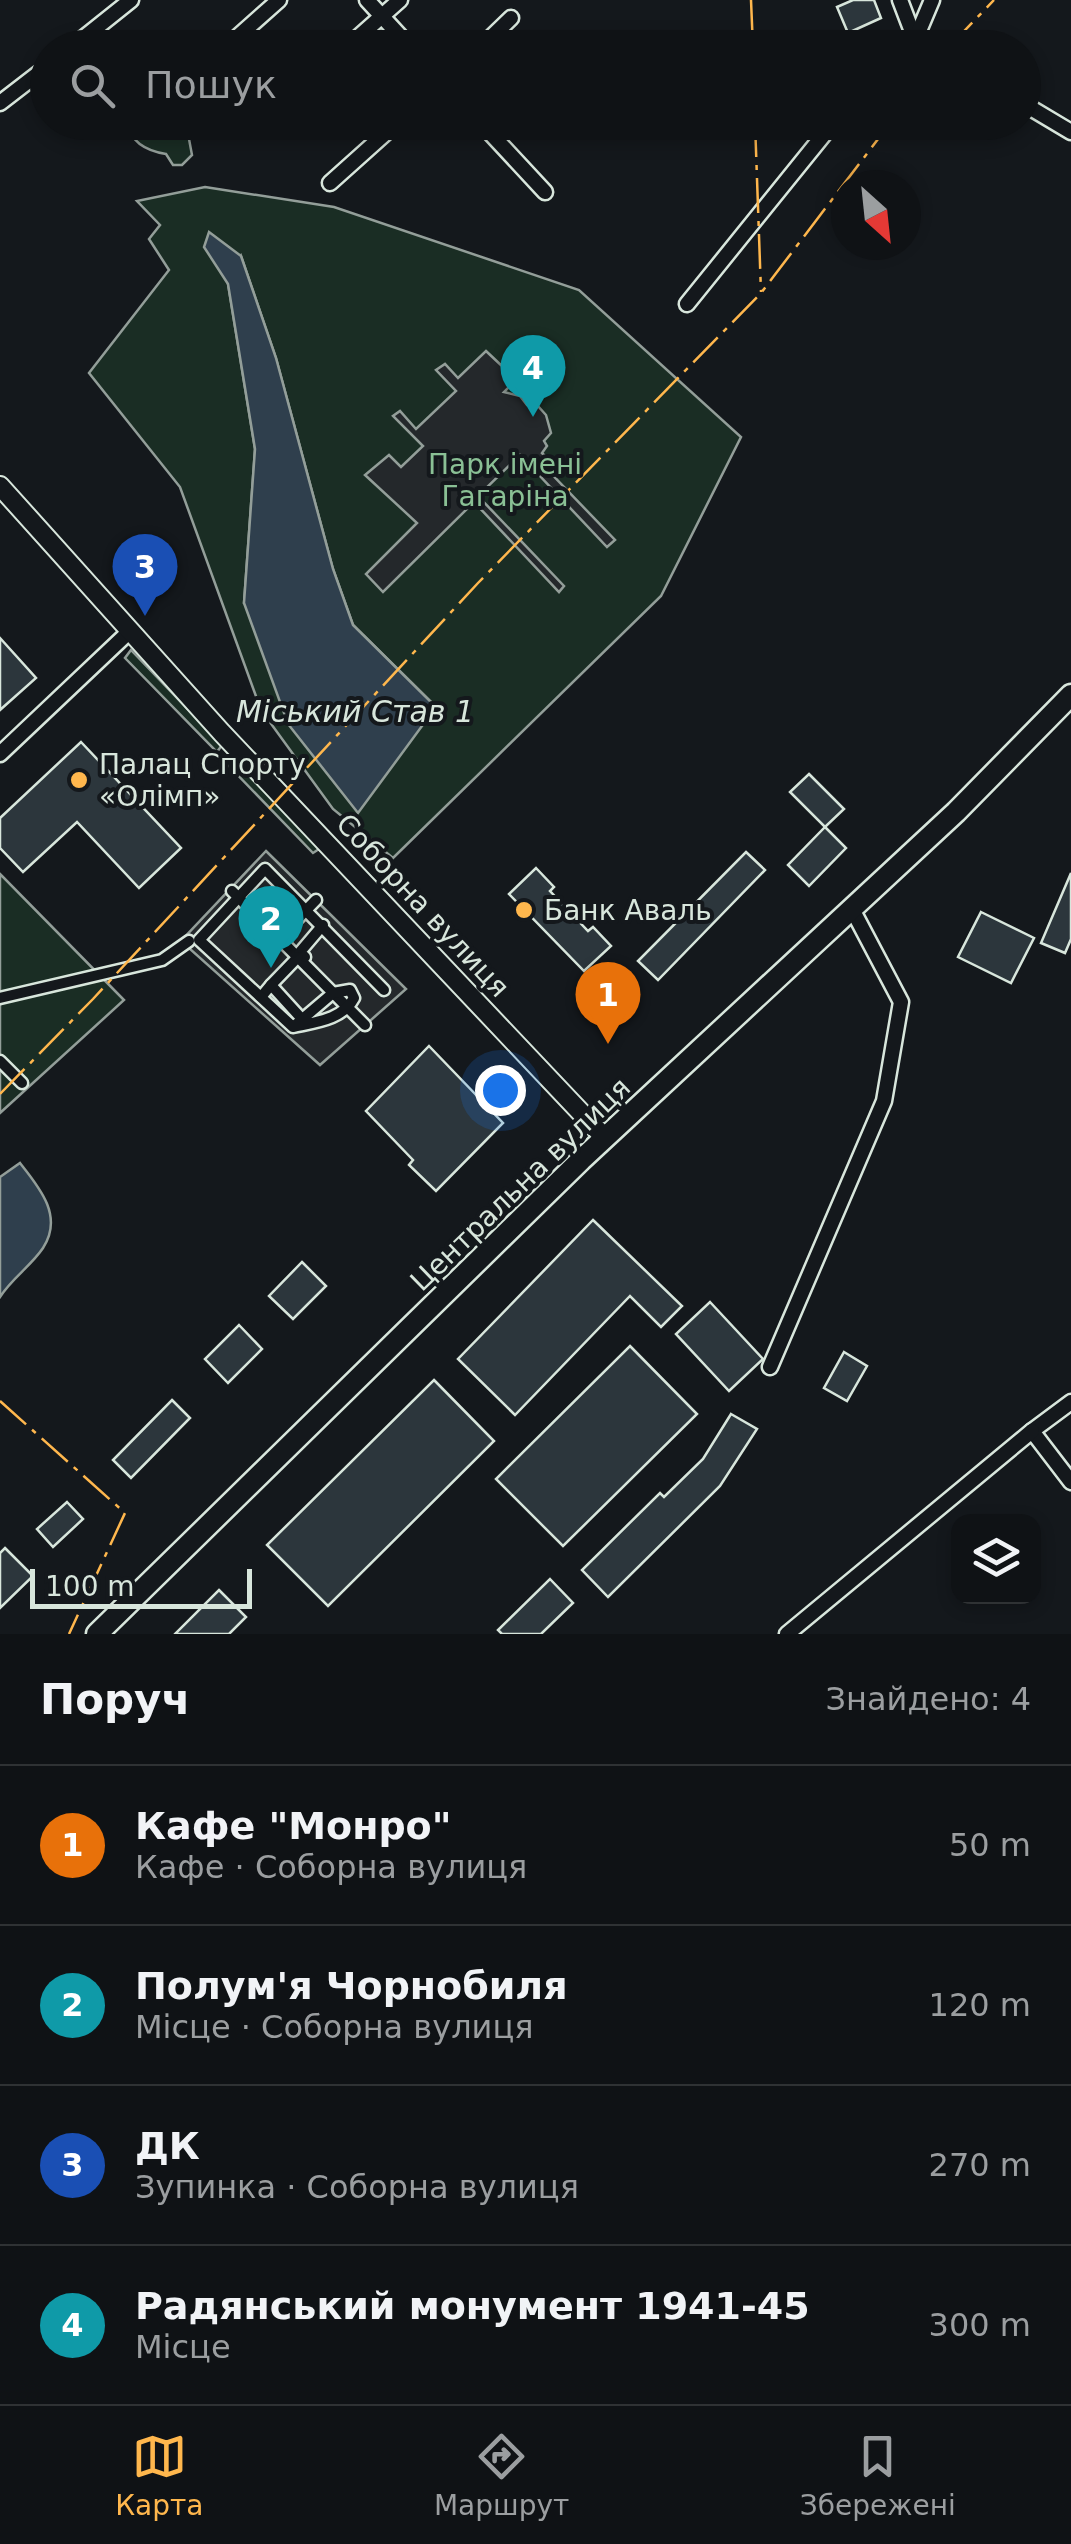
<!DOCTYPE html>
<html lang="uk">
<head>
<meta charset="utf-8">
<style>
  :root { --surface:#0f1215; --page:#181b1e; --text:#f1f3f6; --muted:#9b9ea0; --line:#2f3234; --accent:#ffb74d }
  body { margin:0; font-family:"DejaVu Sans",sans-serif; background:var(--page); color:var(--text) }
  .controls { position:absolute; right:30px; bottom:30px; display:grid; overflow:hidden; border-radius:20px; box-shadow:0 5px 15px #0003 }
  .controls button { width:90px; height:90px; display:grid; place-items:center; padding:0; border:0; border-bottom:2px solid var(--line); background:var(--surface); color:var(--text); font:50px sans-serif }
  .compass { position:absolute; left:831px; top:170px; width:90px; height:90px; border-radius:50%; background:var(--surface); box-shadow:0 5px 15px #0003; rotate:153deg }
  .scale { position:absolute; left:30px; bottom:25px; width:222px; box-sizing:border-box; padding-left:10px; border:5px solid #d8e6dc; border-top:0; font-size:28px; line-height:35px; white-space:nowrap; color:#d8e6dc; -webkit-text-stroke:8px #14181c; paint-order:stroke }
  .you { position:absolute; left:500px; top:1090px; width:35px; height:35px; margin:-25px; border:8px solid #fff; border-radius:50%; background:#1a73e8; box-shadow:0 0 0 15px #1a73e833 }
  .badge { display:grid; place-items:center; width:65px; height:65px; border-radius:50%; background:var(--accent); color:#fff; font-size:32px; font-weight:700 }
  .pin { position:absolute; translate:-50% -82px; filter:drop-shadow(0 2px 5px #0008) }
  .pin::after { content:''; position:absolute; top:52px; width:35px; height:30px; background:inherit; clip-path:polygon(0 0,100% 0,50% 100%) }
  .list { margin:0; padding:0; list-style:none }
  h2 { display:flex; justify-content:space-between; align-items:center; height:130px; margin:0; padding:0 40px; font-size:42px }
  h2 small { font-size:32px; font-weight:400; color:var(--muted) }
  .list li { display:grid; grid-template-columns:65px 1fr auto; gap:30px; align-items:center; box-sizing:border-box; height:160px; padding:0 40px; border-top:2px solid var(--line) }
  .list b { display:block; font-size:38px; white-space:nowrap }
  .list p { margin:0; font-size:32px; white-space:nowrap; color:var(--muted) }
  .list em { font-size:32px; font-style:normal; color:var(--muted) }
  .icon { flex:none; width:55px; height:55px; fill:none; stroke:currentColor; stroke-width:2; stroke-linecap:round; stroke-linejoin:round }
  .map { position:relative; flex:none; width:1071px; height:1634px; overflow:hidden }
  .search { position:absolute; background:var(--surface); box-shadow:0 5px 15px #0003; left:30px; right:30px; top:30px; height:110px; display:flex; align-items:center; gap:25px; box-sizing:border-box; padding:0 35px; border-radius:55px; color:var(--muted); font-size:38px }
  .sheet { height:770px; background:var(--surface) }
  nav { display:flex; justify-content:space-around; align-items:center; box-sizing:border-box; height:140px; border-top:2px solid var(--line); background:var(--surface); font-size:28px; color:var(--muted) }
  nav a { display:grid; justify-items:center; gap:5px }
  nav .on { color:var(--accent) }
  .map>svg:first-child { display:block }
</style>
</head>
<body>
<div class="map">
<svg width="1071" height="1634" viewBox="0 0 1071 1634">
  <rect width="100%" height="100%" fill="#14181c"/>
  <g fill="#1a2d24" stroke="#939e99" stroke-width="2.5" fill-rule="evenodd">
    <path d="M127,123H186L192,155L182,165H173L166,154C147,151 131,143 127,123Z"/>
    <path d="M205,187L334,207L579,290L741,437L661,596L393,858L333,809L261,710L180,487L89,373L169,270L149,239L160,225L137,201ZM241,256L276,358L333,569L353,625L436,707L244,603L255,449L228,284Z"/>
    <path d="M131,650L222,745L217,752L125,658Z"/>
    <path d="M236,759L322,847L313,853L229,766Z"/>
    <path d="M0,874L124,1000L0,1113Z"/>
  </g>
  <g fill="#24282b" stroke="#939e99" stroke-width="2.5">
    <path d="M486,351L503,367L512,360L520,368L511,375L515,381L504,392L520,396L527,405H537L546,415L551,433L544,441L547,446L542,453L546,457L542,464L615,540L607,547L520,455L478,496L564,586L559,592L474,502L383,592L366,574L417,523L365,475L389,455L401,467L423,446L393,416L400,411L416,429L456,391L436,370L445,364L458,378Z"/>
    <path d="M266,851L406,989L320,1065L181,941Z"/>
  </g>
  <g fill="#2f3f4d" stroke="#939e99" stroke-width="2.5">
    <path d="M209,232L241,256L276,358L333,569L353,625L436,707L358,813L288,724L244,603L255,449L228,284L204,247Z"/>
    <path d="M20,1163C39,1187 64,1216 43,1248C31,1266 12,1278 0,1297V1177Z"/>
  </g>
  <g fill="#2c363c" stroke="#d8e6dc" stroke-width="2.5">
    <path d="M853,0H874L881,18L848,33L837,7Z"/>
    <path d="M0,638L36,678L0,710Z"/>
    <path d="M81,742L181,848L139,888L77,822L23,872L0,848V818Z"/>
    <path d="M809,774L844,809L825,827L790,792Z"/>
    <path d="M825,827L846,848L809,886L788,865Z"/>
    <path d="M746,852L765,870L658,980L638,961Z"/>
    <path d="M536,868L554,887L550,891L588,931L593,927L611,946L584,971L509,894Z"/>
    <path d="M1071,873V939L1065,953L1041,943Z"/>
    <path d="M981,912L1034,938L1011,983L958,957Z"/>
    <path d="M429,1046L503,1123L436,1191L409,1165L413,1160L366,1111Z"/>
    <path d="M593,1220L682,1306L661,1327L630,1296L515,1415L458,1359Z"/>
    <path d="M302,1262L326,1286L293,1319L269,1296Z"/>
    <path d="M710,1302L763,1359L729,1391L676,1334Z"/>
    <path d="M239,1325L262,1349L228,1383L205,1359Z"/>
    <path d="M630,1346L697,1414L563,1546L496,1479Z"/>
    <path d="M844,1352L867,1366L847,1401L824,1388Z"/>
    <path d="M434,1380L494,1441L328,1606L267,1545Z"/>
    <path d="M172,1400L190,1418L131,1478L113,1460Z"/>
    <path d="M731,1414L757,1429L720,1486L608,1597L582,1570L660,1493L664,1497L703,1459Z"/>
    <path d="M67,1502L83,1519L53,1547L37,1529Z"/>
    <path d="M5,1548L33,1576L0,1608V1553Z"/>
    <path d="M550,1579L573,1603L541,1634H502L498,1630Z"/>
    <path d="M219,1590L246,1617L229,1634H175Z"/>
  </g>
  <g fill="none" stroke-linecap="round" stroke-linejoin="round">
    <defs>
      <g id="pedestrian">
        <path d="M232,891L365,1025"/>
        <path d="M279,938L316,900"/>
        <path d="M305,957L300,952L323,925"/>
        <path d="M271,985L298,957"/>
        <path d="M261,997L271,985L302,1019"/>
        <path d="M0,998L162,960L189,941"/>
        <path d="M293,1027L333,993L350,990L354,998C342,1020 316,1022 293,1027L199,940L265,869L384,990"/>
        <path d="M0,1061L22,1083"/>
      </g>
      <g id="minor">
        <path d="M367,0L411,48"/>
        <path d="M900,0L916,42L926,48"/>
        <path d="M913,45L932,0"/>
        <path d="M71,48L131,0"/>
        <path d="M225,48L279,0"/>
        <path d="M346,48L400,0"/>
        <path d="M480,48L511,18"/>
        <path d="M0,103L48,66"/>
        <path d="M1024,104L1071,132"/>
        <path d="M480,122L545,192"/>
        <path d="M257,126L261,122"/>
        <path d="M330,183L398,122"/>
        <path d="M687,304L834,122"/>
        <path d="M0,754L131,630"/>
        <path d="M770,1367L884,1101L901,1002L852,909"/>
        <path d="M1071,1402L1032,1431L1071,1482"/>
        <path d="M787,1634L1032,1431"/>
      </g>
      <path id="tertiary" d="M0,486L222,733L605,1138"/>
      <path id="primary" d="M97,1634L581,1160L956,812L1071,695"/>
    </defs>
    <use href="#pedestrian" stroke="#d8e6dc" stroke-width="15"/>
    <use href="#minor" stroke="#d8e6dc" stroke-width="19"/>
    <use href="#tertiary" stroke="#d8e6dc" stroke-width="22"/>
    <use href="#primary" stroke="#d8e6dc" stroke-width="25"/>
    <use href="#pedestrian" stroke="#14181c" stroke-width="10"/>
    <use href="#minor" stroke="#14181c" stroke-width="14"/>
    <use href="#tertiary" stroke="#14181c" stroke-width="18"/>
    <use href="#primary" stroke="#14181c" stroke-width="20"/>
    <g stroke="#ffb74d" stroke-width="2.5" stroke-dasharray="35 8 5 8" stroke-linecap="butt">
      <path d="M751,0L753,48"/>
      <path d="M948,48L994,0"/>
      <path d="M755,122L761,292"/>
      <path d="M0,1094L93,999L478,583L761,293L891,122"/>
      <path d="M0,1401L125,1513L69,1634"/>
    </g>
  </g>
  <g fill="#ffb74d" stroke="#14181c" stroke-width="4">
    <circle cx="79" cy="780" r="10"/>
    <circle cx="524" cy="910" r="10"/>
  </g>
  <g text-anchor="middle" stroke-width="8" stroke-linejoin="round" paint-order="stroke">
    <g font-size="28" fill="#8ac095" stroke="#14181c">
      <text x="505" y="474">Парк імені<tspan x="505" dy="32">Гагаріна</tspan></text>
    </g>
    <g font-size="28" fill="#d8e6dc" stroke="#14181c" text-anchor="start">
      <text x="99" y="774">Палац Спорту<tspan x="99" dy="32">«Олімп»</tspan></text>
      <text x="544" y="920">Банк Аваль</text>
    </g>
    <g font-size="28" fill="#d8e6dc" stroke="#14181c">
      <text transform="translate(423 905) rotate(47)" y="10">Соборна вулиця</text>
      <text transform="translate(520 1184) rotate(-44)" y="10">Центральна вулиця</text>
    </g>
    <g font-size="30" font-style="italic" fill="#d8e6dc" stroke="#14181c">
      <text x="355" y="722">Міський Став 1</text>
    </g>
  </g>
</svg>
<div class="controls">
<button><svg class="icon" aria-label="layers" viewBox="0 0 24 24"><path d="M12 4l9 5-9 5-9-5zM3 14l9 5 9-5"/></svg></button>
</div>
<svg class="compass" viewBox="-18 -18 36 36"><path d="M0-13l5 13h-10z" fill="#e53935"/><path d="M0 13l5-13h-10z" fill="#9b9ea0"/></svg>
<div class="scale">100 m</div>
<div class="you"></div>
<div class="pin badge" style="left:608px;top:1044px;background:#e8710a">1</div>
<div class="pin badge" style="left:271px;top:968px;background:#0f9aa8">2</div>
<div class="pin badge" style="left:145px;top:616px;background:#1a4fb4">3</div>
<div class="pin badge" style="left:533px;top:417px;background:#0f9aa8">4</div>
<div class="search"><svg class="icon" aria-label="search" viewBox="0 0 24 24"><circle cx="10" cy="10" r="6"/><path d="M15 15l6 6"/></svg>Пошук</div>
</div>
<section class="sheet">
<h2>Поруч<small>Знайдено: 4</small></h2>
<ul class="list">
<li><span class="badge" style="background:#e8710a">1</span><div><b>Кафе &quot;Монро&quot;</b><p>Кафе · Соборна вулиця</p></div><em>50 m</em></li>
<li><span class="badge" style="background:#0f9aa8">2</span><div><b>Полум'я Чорнобиля</b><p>Місце · Соборна вулиця</p></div><em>120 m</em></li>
<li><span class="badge" style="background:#1a4fb4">3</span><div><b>ДК</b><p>Зупинка · Соборна вулиця</p></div><em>270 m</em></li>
<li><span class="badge" style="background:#0f9aa8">4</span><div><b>Радянський монумент 1941-45</b><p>Місце</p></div><em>300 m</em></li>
</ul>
</section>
<nav>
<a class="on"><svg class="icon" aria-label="map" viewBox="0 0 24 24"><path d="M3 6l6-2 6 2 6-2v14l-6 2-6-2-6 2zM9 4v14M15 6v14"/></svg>Карта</a>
<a><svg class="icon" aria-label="directions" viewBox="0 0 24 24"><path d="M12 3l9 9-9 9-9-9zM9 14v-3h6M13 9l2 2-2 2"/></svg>Маршрут</a>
<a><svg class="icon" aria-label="saved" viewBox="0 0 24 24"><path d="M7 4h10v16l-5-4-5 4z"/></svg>Збережені</a>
</nav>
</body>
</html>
